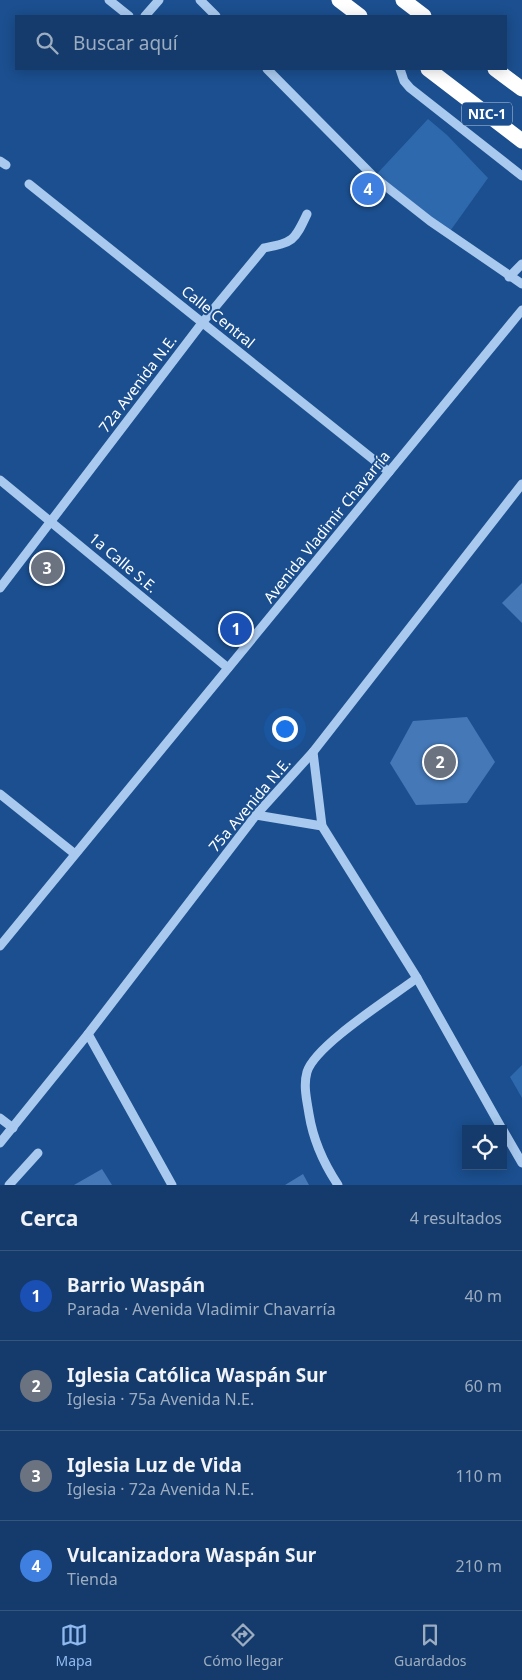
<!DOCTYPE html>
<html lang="es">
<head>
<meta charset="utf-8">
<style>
  :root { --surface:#143b6b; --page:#1d4271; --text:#f1f3f6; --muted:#9dadc1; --line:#33557e; --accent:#90b9f0 }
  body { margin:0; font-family:"Noto Sans",sans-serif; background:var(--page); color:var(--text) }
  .controls { position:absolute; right:15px; bottom:15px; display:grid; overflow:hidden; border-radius:0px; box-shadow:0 2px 12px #0003 }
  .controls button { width:45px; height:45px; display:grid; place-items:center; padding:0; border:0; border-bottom:1px solid var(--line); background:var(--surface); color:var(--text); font:25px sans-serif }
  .you { position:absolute; left:284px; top:728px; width:18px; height:18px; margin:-12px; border:4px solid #fff; border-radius:50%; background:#1a73e8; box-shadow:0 0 0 8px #1a73e833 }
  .badge { display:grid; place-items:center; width:32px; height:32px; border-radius:50%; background:var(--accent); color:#fff; font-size:16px; font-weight:700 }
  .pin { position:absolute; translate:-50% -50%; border:2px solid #fff; box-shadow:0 1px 5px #0006 }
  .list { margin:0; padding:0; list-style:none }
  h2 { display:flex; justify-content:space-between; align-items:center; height:65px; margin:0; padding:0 20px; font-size:21px }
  h2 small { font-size:16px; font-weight:400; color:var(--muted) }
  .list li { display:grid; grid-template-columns:32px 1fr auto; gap:15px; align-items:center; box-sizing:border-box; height:90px; padding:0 20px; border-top:1px solid var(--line) }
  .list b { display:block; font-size:19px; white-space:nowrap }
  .list p { margin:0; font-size:16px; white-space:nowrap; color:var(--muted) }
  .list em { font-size:16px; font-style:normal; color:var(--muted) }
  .icon { flex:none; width:28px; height:28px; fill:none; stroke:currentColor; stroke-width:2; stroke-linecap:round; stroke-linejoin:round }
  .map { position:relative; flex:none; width:522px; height:1185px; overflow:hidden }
  .search { position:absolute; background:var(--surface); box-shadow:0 2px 12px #0003; left:15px; right:15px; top:15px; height:55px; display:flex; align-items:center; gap:12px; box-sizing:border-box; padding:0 18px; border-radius:0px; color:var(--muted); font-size:19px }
  .sheet { height:425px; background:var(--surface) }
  nav { display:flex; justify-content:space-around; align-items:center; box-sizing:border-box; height:70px; border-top:1px solid var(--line); background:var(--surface); font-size:14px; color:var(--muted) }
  nav a { display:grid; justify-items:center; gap:2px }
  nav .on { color:var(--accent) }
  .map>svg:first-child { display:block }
</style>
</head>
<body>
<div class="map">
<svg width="522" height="1185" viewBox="0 0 522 1185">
  <rect width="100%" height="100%" fill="#1b4f8f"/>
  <g fill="#2e69ad">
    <path d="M428,119L447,135L488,178L448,234L374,177Z"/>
    <path d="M522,1065V1098L510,1077Z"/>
  </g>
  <g fill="#4478b7">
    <path d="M522,583V623L502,603Z"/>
    <path d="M467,717L495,762L467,803L416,805L390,763L413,721Z"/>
    <path d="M102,1169L112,1185H74Z"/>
    <path d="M303,1174L309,1185H285Z"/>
  </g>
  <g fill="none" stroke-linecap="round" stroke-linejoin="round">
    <g stroke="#a9c9ee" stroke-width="9">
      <path d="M109,0L129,16"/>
      <path d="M200,0L216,16"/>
      <path d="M145,16L159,0"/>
      <path d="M267,69L374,177L430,221L522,284"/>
      <path d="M400,69L404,81L410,88L522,176"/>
      <path d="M0,161L6,165"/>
      <path d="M29,184L389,472"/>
      <path d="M509,277L522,264"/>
      <path d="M0,480L228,668"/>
      <path d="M0,588L202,323L264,248C293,242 294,242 307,214"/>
      <path d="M313,752L322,826L417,978L502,1129"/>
      <path d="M0,794L75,854"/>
      <path d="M256,815L322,826"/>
      <path d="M0,946L522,310"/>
      <path d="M88,1034L172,1185"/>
      <path d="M0,1118L13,1128"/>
      <path d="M503,1130L522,1163"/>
      <path d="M0,1143L88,1034L256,815L313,752L522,484"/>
      <path d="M9,1185L38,1153"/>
      <path d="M338,1185C324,1164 313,1139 309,1114C307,1101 303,1086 307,1072C315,1045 392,997 417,978"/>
    </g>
    <g stroke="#fff" stroke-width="15">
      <path d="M339,0L360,16"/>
      <path d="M403,0L424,16"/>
      <path d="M428,69L522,141"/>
      <path d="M495,69L522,89"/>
    </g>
  </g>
  <g text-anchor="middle" stroke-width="4" stroke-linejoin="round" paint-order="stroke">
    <rect fill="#1b4f8f" stroke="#bbcadd" stroke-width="1" x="462" y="102.5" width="50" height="23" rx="4"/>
    <g font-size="14" font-weight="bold" fill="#fff">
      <text x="487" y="119">NIC-1</text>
    </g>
    <g font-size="15" fill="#fff" stroke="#1b4f8f">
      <text transform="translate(218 317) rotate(39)" y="5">Calle Central</text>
      <text transform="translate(138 384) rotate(-53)" y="5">72a Avenida N.E.</text>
      <text transform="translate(327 527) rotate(-51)" y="5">Avenida Vladimir Chavarría</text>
      <text transform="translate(123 563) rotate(40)" y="5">1a Calle S.E.</text>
      <text transform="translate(250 805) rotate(-50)" y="5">75a Avenida N.E.</text>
    </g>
  </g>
</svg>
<div class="controls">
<button><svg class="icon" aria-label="locate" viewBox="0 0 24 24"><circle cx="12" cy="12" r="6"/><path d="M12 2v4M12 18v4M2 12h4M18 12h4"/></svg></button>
</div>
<div class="you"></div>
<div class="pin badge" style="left:236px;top:629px;background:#1a4fb4">1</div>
<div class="pin badge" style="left:440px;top:762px;background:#6b7280">2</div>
<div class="pin badge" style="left:47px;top:568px;background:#6b7280">3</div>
<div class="pin badge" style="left:368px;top:189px;background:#3f7fe0">4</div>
<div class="search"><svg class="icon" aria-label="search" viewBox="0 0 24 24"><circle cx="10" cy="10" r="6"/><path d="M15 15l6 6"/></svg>Buscar aquí</div>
</div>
<section class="sheet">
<h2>Cerca<small>4 resultados</small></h2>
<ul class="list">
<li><span class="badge" style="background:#1a4fb4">1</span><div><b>Barrio Waspán</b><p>Parada · Avenida Vladimir Chavarría</p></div><em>40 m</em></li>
<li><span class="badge" style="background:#6b7280">2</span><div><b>Iglesia Católica Waspán Sur</b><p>Iglesia · 75a Avenida N.E.</p></div><em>60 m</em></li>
<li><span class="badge" style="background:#6b7280">3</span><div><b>Iglesia Luz de Vida</b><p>Iglesia · 72a Avenida N.E.</p></div><em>110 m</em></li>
<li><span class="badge" style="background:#3f7fe0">4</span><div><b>Vulcanizadora Waspán Sur</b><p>Tienda</p></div><em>210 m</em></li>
</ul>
</section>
<nav>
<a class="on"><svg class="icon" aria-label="map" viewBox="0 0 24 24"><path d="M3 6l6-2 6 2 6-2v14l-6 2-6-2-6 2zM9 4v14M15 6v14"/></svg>Mapa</a>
<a><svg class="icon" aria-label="directions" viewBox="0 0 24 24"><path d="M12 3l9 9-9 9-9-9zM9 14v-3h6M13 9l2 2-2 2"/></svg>Cómo llegar</a>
<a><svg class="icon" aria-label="saved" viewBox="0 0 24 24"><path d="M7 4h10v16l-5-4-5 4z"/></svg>Guardados</a>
</nav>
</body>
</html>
